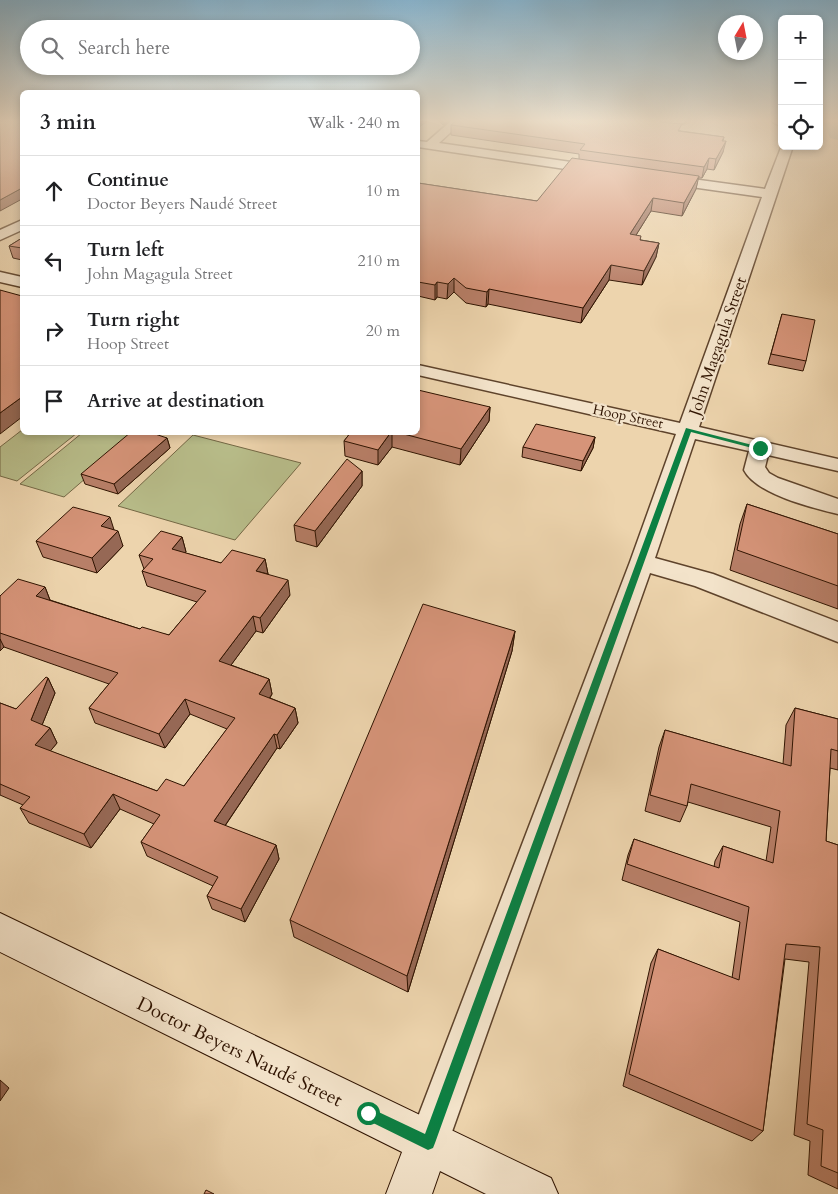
<!DOCTYPE html>
<html lang="en">
<head>
<meta charset="utf-8">
<style>
  :root { --surface:#fff; --page:#f2f2f2; --text:#202124; --muted:#757577; --line:#e0e0e0 }
  body { margin:0; font-family:Cardo,serif; background:var(--page); color:var(--text) }
  .controls { position:absolute; right:15px; top:15px; display:grid; overflow:hidden; border-radius:8px; box-shadow:0 2px 8px #0003 }
  .controls button { width:45px; height:45px; display:grid; place-items:center; padding:0; border:0; border-bottom:1px solid var(--line); background:var(--surface); color:var(--text); font:25px sans-serif }
  .compass { position:absolute; left:718px; top:15px; width:45px; height:45px; border-radius:50%; background:var(--surface); box-shadow:0 2px 8px #0003; rotate:10deg }
  .stop { position:absolute; width:15px; height:15px; margin:-11px; border:4px solid #0b8043; border-radius:50%; background:#fff }
  .stop.end { background:#0b8043; border-color:#fff; box-shadow:0 1px 5px #0008 }
  .list { margin:0; padding:0; list-style:none }
  h2 { display:flex; justify-content:space-between; align-items:center; height:65px; margin:0; padding:0 20px; font-size:21px }
  h2 small { font-size:16px; font-weight:400; color:var(--muted) }
  .list li { display:grid; grid-template-columns:32px 1fr auto; gap:15px; align-items:center; box-sizing:border-box; height:70px; padding:0 20px; border-top:1px solid var(--line) }
  .list b { display:block; font-size:19px; white-space:nowrap }
  .list p { margin:0; font-size:16px; white-space:nowrap; color:var(--muted) }
  .list em { font-size:16px; font-style:normal; color:var(--muted) }
  .icon { flex:none; width:28px; height:28px; fill:none; stroke:currentColor; stroke-width:2; stroke-linecap:round; stroke-linejoin:round }
  .map { position:relative; flex:none; width:838px; height:1194px; overflow:hidden }
  .search { position:absolute; background:var(--surface); box-shadow:0 2px 8px #0003; left:20px; top:20px; width:400px; height:55px; display:flex; align-items:center; gap:12px; box-sizing:border-box; padding:0 18px; border-radius:28px; color:var(--muted); font-size:19px }
  .panel { position:absolute; background:var(--surface); box-shadow:0 2px 8px #0003; left:20px; top:90px; width:400px; height:345px; border-radius:8px }
  .map>svg:first-child { display:block }
</style>
</head>
<body>
<div class="map">
<svg width="838" height="1194" viewBox="0 0 838 1194">
  <rect width="100%" height="100%" fill="#edd4ad"/>
  <filter id="stains"><feTurbulence type="fractalNoise" baseFrequency=".004" numOctaves="4"/><feColorMatrix values="0 0 0 0 .2 0 0 0 0 .09 0 0 0 0 .02 0 0 0 .5 -.17"/></filter>
  <radialGradient id="worn" r=".72"><stop offset=".6" stop-color="#630" stop-opacity="0"/><stop offset="1" stop-color="#630" stop-opacity=".3"/></radialGradient>
  <g fill="#b8bd8a" stroke="#746845">
    <path d="M22,430V432L77,433L17,481L0,476V447Z"/>
    <path d="M82,433H138L64,497L20,484Z"/>
    <path d="M193,435L301,463L235,540L118,506Z"/>
  </g>
  <g fill="none" stroke-linecap="round" stroke-linejoin="round">
    <path fill="#99b8ae" fill-rule="evenodd" d="M823,121H838V140L830,138Z"/>
    <defs>
      <g id="street">
        <path d="M451,121H463L439,143L599,166L605,170L599,174L418,147V141L427,142Z"/>
        <path d="M595,121L655,123L686,121L684,123L655,129L601,124Z"/>
        <path d="M771,121H782V127Z"/>
        <path d="M782,145L793,146L699,427L838,459V471L768,455L765,467L769,473L778,478L838,499V514C813,508 756,494 744,470L749,451L695,439L655,558L713,574L838,622V642L695,586L650,573L448,1143L442,1157L428,1163L414,1157L408,1143L630,562L676,434L418,375V365L680,423L762,197L663,183L657,179L663,175L765,189Z"/>
        <path d="M22,220V230L0,240V230Z"/>
        <path d="M0,272L22,277V287L0,282Z"/>
      </g>
      <path id="secondary" d="M0,913L551,1178L558,1194H486L440,1171L432,1194H386L402,1152L0,952Z"/>
    </defs>
    <use href="#street" stroke="#5e432b" stroke-width="3"/>
    <use href="#secondary" stroke="#2f1300" stroke-width="2"/>
    <use href="#street" fill="#f3e3ca" fill-rule="evenodd"/>
    <use href="#secondary" fill="#f3e3ca" fill-rule="evenodd"/>
  </g>
  <g fill="#b87f68" stroke="#2f1300">
    <path d="M439,121H449L443,125Z"/>
    <path d="M661,121V122L681,131L724,137L723,141V152L714,170L707,169L702,178H698L696,189L682,216L651,211L636,235L641,240L659,243L656,257L642,285L609,280L581,323L488,304L486,307L466,303L454,292L447,299L437,297L435,300L418,296V183L537,201L579,159V154L451,135V125Z"/>
    <path d="M22,238V260L13,258L9,246Z"/>
    <path d="M782,314L806,361L803,371L768,364Z"/>
    <path d="M490,407L489,421L460,465L392,447L378,465L345,456L344,441L351,432H418Z"/>
    <path d="M595,437L593,448L581,471L522,457L523,447Z"/>
    <path d="M167,438L170,448L118,494L85,484L81,474Z"/>
    <path d="M362,471V486L317,547L296,541L294,525Z"/>
    <path d="M747,504L838,534V609L730,570L740,524Z"/>
    <path d="M113,529L123,546L97,573L43,557L36,541Z"/>
    <path d="M182,537L186,552L185,553L221,563L265,559L268,574L290,595L263,633L256,631L231,665L269,679L272,694L270,698L295,708L298,723L280,749L277,748L225,826L276,845L279,859L245,922L212,909L207,896L213,886L147,856L141,842L154,824L120,809L91,848L29,823L20,808L23,805L0,795V703L16,709L48,678L55,693L42,725L50,728L57,743L50,751L157,791L184,786L227,729L190,714L165,748L95,723L89,708L109,684L4,647L0,651V596L45,587L50,600L140,629L169,635L197,602L147,586L142,571L144,569L139,555Z"/>
    <path d="M515,631L512,651L408,992L294,937L290,920Z"/>
    <path d="M795,708L838,719V770L830,768L826,841L838,845V1189L808,1175L810,1141L794,1135L809,962L785,959L763,1131L752,1141L623,1086L651,963L658,949L732,978L740,922L622,880L628,855L634,839L714,867L715,861L723,846L766,861L771,827L688,802L687,806L680,822L645,811L659,747L665,730L783,764L786,725Z"/>
  </g>
  <g fill="#966855" stroke="#2f1300">
    <path d="M418,121H427L418,128Z"/>
    <path d="M443,121H449L443,125Z"/>
    <path d="M726,141L723,152L714,170L716,159Z"/>
    <path d="M709,158L707,169L702,178L704,167Z"/>
    <path d="M699,176L696,189L682,216L684,203Z"/>
    <path d="M22,188V199L0,211V200Z"/>
    <path d="M653,198L651,211L628,248L630,234Z"/>
    <path d="M659,243L656,257L642,285L644,271Z"/>
    <path d="M611,265L609,280L581,323L583,308Z"/>
    <path d="M454,278V292L447,299L448,284Z"/>
    <path d="M437,282V297L435,300V285Z"/>
    <path d="M489,289L488,304L486,307L487,292Z"/>
    <path d="M22,397V417L0,434V413Z"/>
    <path d="M490,407L489,421L460,465L461,449Z"/>
    <path d="M391,432H392V447L378,465V450Z"/>
    <path d="M595,437L593,448L581,471L583,461Z"/>
    <path d="M167,438L170,448L118,494L114,484Z"/>
    <path d="M362,471V486L317,547L315,531Z"/>
    <path d="M110,517L115,533L101,526Z"/>
    <path d="M118,531L123,546L97,573L92,558Z"/>
    <path d="M182,537L186,552L176,564L172,549Z"/>
    <path d="M265,559L268,574L256,571Z"/>
    <path d="M288,580L290,595L263,633L260,618Z"/>
    <path d="M45,587L51,603L36,596Z"/>
    <path d="M253,616L256,631L223,676L219,661Z"/>
    <path d="M515,631L512,651L408,992L407,976Z"/>
    <path d="M0,639L4,647L0,651Z"/>
    <path d="M48,678L55,693L38,735L31,720Z"/>
    <path d="M269,679L272,694L262,709L259,694Z"/>
    <path d="M185,699L190,714L165,748L159,734Z"/>
    <path d="M295,708L298,723L280,749L277,735Z"/>
    <path d="M50,728L57,743L43,760L35,745Z"/>
    <path d="M274,734L277,748L218,836L214,821Z"/>
    <path d="M113,794L120,809L91,848L84,834Z"/>
    <path d="M276,845L279,859L245,922L241,909Z"/>
    <path d="M0,1080L9,1088L0,1101Z"/>
  </g>
  <g fill="#d69479" stroke="#2f1300">
    <path d="M0,121H22V188L0,200Z"/>
    <path d="M456,121H661L660,122L682,124L678,131L724,137L722,141H726L716,159L709,158L704,167L580,150L585,144L451,125Z"/>
    <path d="M572,158L699,176L684,203L653,198L630,234L641,236L640,240L659,243L644,271L611,265L583,308L489,289L487,292L466,288L454,278L448,284L437,282L435,285L418,282V183L537,201Z"/>
    <path d="M22,238V248L9,246Z"/>
    <path d="M0,290L22,296V397L0,413Z"/>
    <path d="M782,314L815,320L806,361L771,354Z"/>
    <path d="M418,390L490,407L461,449L396,432H418Z"/>
    <path d="M536,424L595,437L583,461L523,447Z"/>
    <path d="M131,432H149L167,438L114,484L81,474Z"/>
    <path d="M351,432H391L378,450L344,441Z"/>
    <path d="M347,459L362,471L315,531L294,525Z"/>
    <path d="M747,504L838,534V586L737,550Z"/>
    <path d="M73,507L110,517L101,526L118,531L92,558L36,541Z"/>
    <path d="M161,531L182,537L172,549L221,563L232,550L265,559L256,571L288,580L260,618L253,616L219,661L269,679L259,694L295,708L277,735L274,734L214,821L276,845L241,909L207,896L218,877L141,842L160,815L113,794L84,834L20,808L30,797L0,784V703L16,709L46,677L48,678L31,720L50,728L35,745L157,791L166,779L184,786L235,718L185,699L159,734L89,708L118,673L0,633V596L18,579L45,587L36,596L140,629L142,627L169,635L206,591L142,571L153,559L139,555Z"/>
    <path d="M423,604L515,631L407,976L290,920Z"/>
    <path d="M795,708L838,719V751L831,749L826,841L838,845V1173L821,1166L823,1130L807,1124L820,947L786,944L763,1131L629,1074L658,949L739,980L749,907L627,864L634,839L719,868L723,846L773,863L780,811L691,784L687,806L650,795L665,730L791,766Z"/>
    <path d="M206,1190L214,1194H204Z"/>
  </g>
  <linearGradient id="sky" x2="0" y2="1"><stop stop-color="#88b6d1"/><stop offset="0.42" stop-color="#f7ecda"/><stop offset="1" stop-color="#f7ecda" stop-opacity="0"/></linearGradient>
  <rect width="838" height="288" fill="url(#sky)"/>
  <path fill="#0b8043" d="M686,428L764,448L760,450L691,432L435,1143L433,1148L428,1150L363,1118L361,1113L363,1109L368,1107L425,1134Z"/>
  <g text-anchor="middle" stroke-width="4.5" stroke-linejoin="round" paint-order="stroke">
    <g font-size="14" fill="#2f1300" stroke="#f3e3ca">
      <text transform="translate(628 416) rotate(12)" y="5">Hoop Street</text>
    </g>
    <g font-size="16" fill="#2f1300" stroke="#f3e3ca">
      <text transform="translate(717 346) rotate(-71)" y="6">John Magagula Street</text>
    </g>
    <g font-size="19" fill="#2f1300" stroke="#f3e3ca">
      <text transform="translate(240 1051) rotate(26)" y="7">Doctor Beyers Naudé Street</text>
    </g>
  </g>
  <rect width="100%" height="100%" filter="url(#stains)"/>
  <rect width="100%" height="100%" fill="url(#worn)"/>
</svg>
<div class="controls">
<button>+</button>
<button>−</button>
<button><svg class="icon" aria-label="locate" viewBox="0 0 24 24"><circle cx="12" cy="12" r="6"/><path d="M12 2v4M12 18v4M2 12h4M18 12h4"/></svg></button>
</div>
<svg class="compass" viewBox="-18 -18 36 36"><path d="M0-13l5 13h-10z" fill="#e53935"/><path d="M0 13l5-13h-10z" fill="#757577"/></svg>
<div class="stop" style="left:368px;top:1113px"></div>
<div class="stop end" style="left:760px;top:448px"></div>
<div class="search"><svg class="icon" aria-label="search" viewBox="0 0 24 24"><circle cx="10" cy="10" r="6"/><path d="M15 15l6 6"/></svg>Search here</div>
<section class="panel">
<h2>3 min<small>Walk · 240 m</small></h2>
<ul class="list">
<li><svg class="icon" aria-label="ahead" viewBox="0 0 24 24"><path d="M12 20V5M6 11l6-6 6 6"/></svg><div><b>Continue</b><p>Doctor Beyers Naudé Street</p></div><em>10 m</em></li>
<li><svg class="icon" aria-label="left" viewBox="0 0 24 24"><path d="M17 20v-9H6M10 6l-5 5 5 5"/></svg><div><b>Turn left</b><p>John Magagula Street</p></div><em>210 m</em></li>
<li><svg class="icon" aria-label="right" viewBox="0 0 24 24"><path d="M7 20v-9h11M14 6l5 5-5 5"/></svg><div><b>Turn right</b><p>Hoop Street</p></div><em>20 m</em></li>
<li><svg class="icon" aria-label="arrive" viewBox="0 0 24 24"><path d="M6 21V4h12l-3 4 3 4H6"/></svg><div><b>Arrive at destination</b></div></li>
</ul>
</section>
</div>
</body>
</html>
